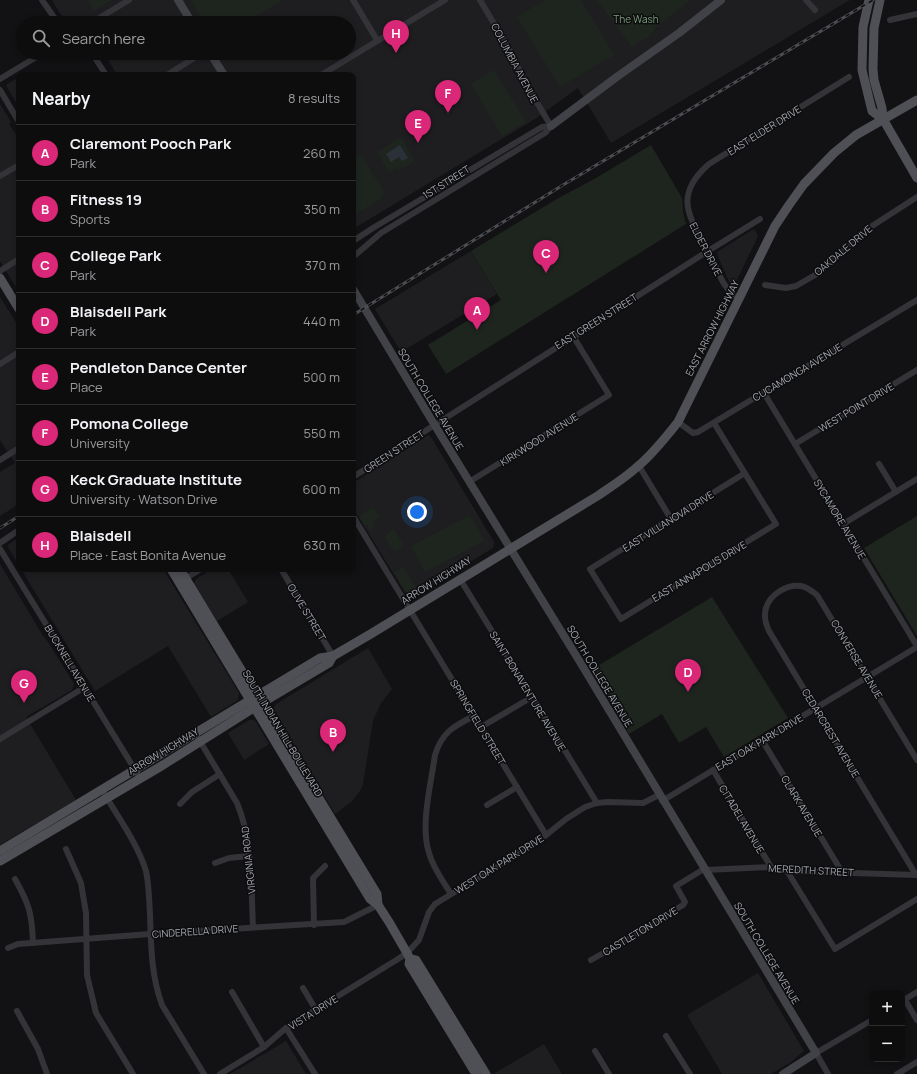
<!DOCTYPE html>
<html lang="en">
<head>
<meta charset="utf-8">
<style>
  :root { --surface:#0e0d0e; --page:#1c1b1c; --text:#f1f3f6; --muted:#9b9c9e; --line:#2e2d2e; --accent:#db2777 }
  body { margin:0; font-family:Manrope,sans-serif; background:var(--page); color:var(--text) }
  .controls { position:absolute; right:12px; bottom:12px; display:grid; overflow:hidden; border-radius:8px; box-shadow:0 2px 6px #0003 }
  .controls button { width:36px; height:36px; display:grid; place-items:center; padding:0; border:0; border-bottom:1px solid var(--line); background:var(--surface); color:var(--text); font:20px sans-serif }
  .you { position:absolute; left:417px; top:512px; width:14px; height:14px; margin:-10px; border:3px solid #fff; border-radius:50%; background:#1a73e8; box-shadow:0 0 0 6px #1a73e833 }
  .badge { display:grid; place-items:center; width:26px; height:26px; border-radius:50%; background:var(--accent); color:#fff; font-size:13px; font-weight:700 }
  .pin { position:absolute; translate:-50% -33px; filter:drop-shadow(0 1px 2px #0008) }
  .pin::after { content:''; position:absolute; top:21px; width:14px; height:12px; background:inherit; clip-path:polygon(0 0,100% 0,50% 100%) }
  .list { margin:0; padding:0; list-style:none }
  h2 { display:flex; justify-content:space-between; align-items:center; height:52px; margin:0; padding:0 16px; font-size:17px }
  h2 small { font-size:13px; font-weight:400; color:var(--muted) }
  .list li { display:grid; grid-template-columns:26px 1fr auto; gap:12px; align-items:center; box-sizing:border-box; height:56px; padding:0 16px; border-top:1px solid var(--line) }
  .list b { display:block; font-size:15px; white-space:nowrap }
  .list p { margin:0; font-size:13px; white-space:nowrap; color:var(--muted) }
  .list em { font-size:13px; font-style:normal; color:var(--muted) }
  .icon { flex:none; width:22px; height:22px; fill:none; stroke:currentColor; stroke-width:2; stroke-linecap:round; stroke-linejoin:round }
  .map { position:relative; flex:none; width:917px; height:1074px; overflow:hidden }
  .search { position:absolute; background:var(--surface); box-shadow:0 2px 6px #0003; left:16px; top:16px; width:340px; height:44px; display:flex; align-items:center; gap:10px; box-sizing:border-box; padding:0 14px; border-radius:22px; color:var(--muted); font-size:15px }
  .panel { position:absolute; background:var(--surface); box-shadow:0 2px 6px #0003; left:16px; top:72px; width:340px; height:500px; border-radius:8px }
  .map>svg:first-child { display:block }
</style>
</head>
<body>
<div class="map">
<svg width="917" height="1074" viewBox="0 0 917 1074">
  <rect width="100%" height="100%" fill="#121113"/>
  <g fill="#1e1e20">
    <path d="M52,0H850L611,143L578,88L535,119L353,229V75H117L104,53H349V23H73L60,14Z"/>
    <path d="M19,77V108L6,85Z"/>
    <path d="M0,104L11,122L9,124L19,139V292L0,261Z"/>
    <path d="M752,230H755L758,236L736,282L734,285L730,284L717,254V252Z"/>
    <path d="M471,251L497,294L401,352L375,309Z"/>
    <path d="M0,297L19,327V504L0,516V472L15,463L0,440Z"/>
    <path d="M428,435L431,437L494,542L493,548L409,599L353,508V483Z"/>
    <path d="M19,537V566L8,547L9,544Z"/>
    <path d="M0,564L43,636L48,642L74,684L73,688L72,690L26,717L76,800L0,845Z"/>
    <path d="M21,569H163L239,693L238,700L211,717L168,646L95,691Z"/>
    <path d="M212,569H228L248,602L217,621L194,584L196,579Z"/>
    <path d="M368,648L392,689L381,703L373,721L363,784L360,791L351,802L335,814L274,711V707L276,704Z"/>
    <path d="M249,720H254L256,722L269,744L244,760L228,733Z"/>
    <path d="M758,973L804,1051L791,1062L771,1074H722L687,1015Z"/>
    <path d="M286,1041L306,1074H230Z"/>
    <path d="M544,1044L562,1074H493Z"/>
  </g>
  <g fill="#1e251f">
    <path d="M88,0H111L95,10L93,9Z"/>
    <path d="M191,0H283L244,23H205Z"/>
    <path d="M545,0H581L614,55L560,87L517,17Z"/>
    <path d="M597,0H690L655,28L649,36L632,47Z"/>
    <path d="M494,70L526,122L502,136L471,84Z"/>
    <path d="M401,137L415,161L398,171L396,168L389,172L377,152Z"/>
    <path d="M651,145L682,198L683,212L686,224L446,374L428,345L501,300L471,251L555,200L596,178Z"/>
    <path d="M360,154L384,192L383,197L353,216V159Z"/>
    <path d="M373,507L380,516L373,521L374,523L372,525L374,527L370,530L367,524L365,526L359,517Z"/>
    <path d="M470,515L484,541L425,572L411,546Z"/>
    <path d="M917,516V636L864,548Z"/>
    <path d="M394,529L404,546L394,552L384,536Z"/>
    <path d="M403,567L417,589L408,595L394,572Z"/>
    <path d="M712,597L788,718L724,757L706,727L679,743L662,714L629,734L591,670Z"/>
  </g>
  <path fill="#2b3138" d="M400,145L408,158L402,161L399,157L391,162L386,154Z"/>
  <g fill="none" stroke-linecap="round" stroke-linejoin="round">
    <g stroke="#333338" stroke-width="6">
      <path d="M42,0L58,23"/>
      <path d="M353,0L377,40"/>
      <path d="M480,0L506,44L530,91L551,126"/>
      <path d="M806,0L815,10"/>
      <path d="M890,20L917,14"/>
      <path d="M91,23L129,0"/>
      <path d="M92,53L106,75"/>
      <path d="M167,75L202,53"/>
      <path d="M321,75L445,0"/>
      <path d="M0,79L43,53"/>
      <path d="M0,90L19,122"/>
      <path d="M0,176L19,165"/>
      <path d="M353,241L373,228L542,127L551,126"/>
      <path d="M353,257L381,233L545,133L551,126"/>
      <path d="M0,271L19,259"/>
      <path d="M765,285L786,288L796,286L815,275L872,226L917,197"/>
      <path d="M738,298C720,285 720,273 710,255C691,219 671,197 709,164L849,77"/>
      <path d="M0,364L19,352"/>
      <path d="M764,393L917,646"/>
      <path d="M678,422L693,433L698,432L917,300"/>
      <path d="M714,423L776,524L621,619L590,569L745,473"/>
      <path d="M795,444L917,370"/>
      <path d="M0,460L19,448"/>
      <path d="M879,464L896,492"/>
      <path d="M639,466L671,519"/>
      <path d="M353,477L708,251L760,219"/>
      <path d="M469,482L609,395L573,336"/>
      <path d="M353,516L546,835"/>
      <path d="M843,524L917,479"/>
      <path d="M0,543L19,530"/>
      <path d="M0,549L140,778"/>
      <path d="M281,569L333,656"/>
      <path d="M460,579L597,803"/>
      <path d="M183,580L201,569"/>
      <path d="M481,727L532,697"/>
      <path d="M198,738L237,803C253,841 251,886 253,927"/>
      <path d="M0,739L85,687"/>
      <path d="M762,740L842,872"/>
      <path d="M713,770L771,867"/>
      <path d="M102,790C116,814 138,844 146,871C149,885 149,899 150,914C151,945 151,975 162,1005L204,1074"/>
      <path d="M662,801L917,647"/>
      <path d="M180,804L192,792L220,774"/>
      <path d="M487,805L517,787"/>
      <path d="M66,849L81,883L86,913L87,975L96,1013L133,1074"/>
      <path d="M215,863L229,858L249,856"/>
      <path d="M705,870L771,867L779,870L787,871L917,875"/>
      <path d="M787,871L835,949L917,899"/>
      <path d="M916,875L769,631C761,615 765,600 780,591C786,587 793,585 801,586C807,587 812,591 817,595L917,760"/>
      <path d="M15,879C29,904 32,913 33,943"/>
      <path d="M451,894C443,881 433,868 429,853C420,825 431,784 435,755C442,732 454,726 474,716"/>
      <path d="M314,925L313,878L325,866"/>
      <path d="M8,948L18,944L150,934L344,922L378,905"/>
      <path d="M591,960L655,924L658,920L683,905L685,902L676,886L704,869"/>
      <path d="M303,988L316,1010"/>
      <path d="M232,992L264,1047"/>
      <path d="M905,1000L917,1020"/>
      <path d="M902,1001L917,992"/>
      <path d="M17,1011L38,1049L47,1074"/>
      <path d="M286,1028L315,1074"/>
      <path d="M666,1036L690,1074"/>
      <path d="M595,1051L609,1074"/>
      <path d="M220,1074L264,1047L286,1028L398,959L407,953L419,940L429,912L435,904L540,840L566,819L585,807L597,803L608,802L643,803L659,795"/>
      <path d="M828,1074L816,1053L872,1020"/>
      <path d="M897,1074L917,1062"/>
    </g>
    <g stroke="#414247" stroke-width="8">
      <path d="M178,0L192,23"/>
      <path d="M210,53L224,75"/>
      <path d="M551,126L618,76L679,33L721,0"/>
      <path d="M353,289L434,424L580,662L816,1053L783,1074"/>
    </g>
    <g stroke="#4f5056" stroke-width="9">
      <path d="M869,0L863,27L862,70L872,111L883,119"/>
      <path d="M880,0L874,28L873,69L874,80L882,108L883,119L917,178"/>
      <path d="M0,278L19,309"/>
      <path d="M171,569L370,899L378,905L389,922L407,953L410,959L409,964L476,1074"/>
      <path d="M180,569L377,894L378,905"/>
      <path d="M0,851L320,658L333,656L369,635L599,495C612,486 625,478 637,467C653,454 665,438 678,422L775,226L789,205L804,184L834,153L856,135L917,100"/>
      <path d="M0,861L163,765L255,707L329,663L333,656"/>
      <path d="M410,959L416,960L486,1074"/>
    </g>
    <defs>
      <g id="rail">
        <path d="M353,315L563,185L873,0"/>
        <path d="M0,528L19,516"/>
      </g>
    </defs>
    <use href="#rail" stroke="#4c4d52" stroke-width="3"/>
    <use href="#rail" stroke="#0d0d0e" stroke-width="1.5" stroke-dasharray="4.5" stroke-linecap="butt"/>
  </g>
  <g text-anchor="middle" stroke-width="3" stroke-linejoin="round" paint-order="stroke">
    <g font-size="10" fill="#7c9d7f" stroke="#0d0d0e">
      <text x="636" y="23">The Wash</text>
    </g>
    <g font-size="10" fill="#a4a8b3" stroke="#0d0d0e">
      <text transform="translate(515 63) rotate(62)" y="4">COLUMBIA AVENUE</text>
      <text transform="translate(764 130) rotate(-32)" y="4">EAST ELDER DRIVE</text>
      <text transform="translate(446 182) rotate(-32)" y="4">1ST STREET</text>
      <text transform="translate(706 249) rotate(63)" y="4">ELDER DRIVE</text>
      <text transform="translate(843 250) rotate(-40)" y="4">OAKDALE DRIVE</text>
      <text transform="translate(596 321) rotate(-32)" y="4">EAST GREEN STREET</text>
      <text transform="translate(712 328) rotate(-63)" y="4">EAST ARROW HIGHWAY</text>
      <text transform="translate(797 372) rotate(-31)" y="4">CUCAMONGA AVENUE</text>
      <text transform="translate(431 399) rotate(59)" y="4">SOUTH COLLEGE AVENUE</text>
      <text transform="translate(856 407) rotate(-31)" y="4">WEST POINT DRIVE</text>
      <text transform="translate(539 439) rotate(-32)" y="4">KIRKWOOD AVENUE</text>
      <text transform="translate(394 451) rotate(-33)" y="4">GREEN STREET</text>
      <text transform="translate(840 519) rotate(59)" y="4">SYCAMORE AVENUE</text>
      <text transform="translate(668 521) rotate(-32)" y="4">EAST VILLANOVA DRIVE</text>
      <text transform="translate(699 571) rotate(-31)" y="4">EAST ANNAPOLIS DRIVE</text>
      <text transform="translate(436 580) rotate(-32)" y="4">ARROW HIGHWAY</text>
      <text transform="translate(307 612) rotate(59)" y="4">OLIVE STREET</text>
      <text transform="translate(857 659) rotate(59)" y="4">CONVERSE AVENUE</text>
      <text transform="translate(70 663) rotate(59)" y="4">BUCKNELL AVENUE</text>
      <text transform="translate(600 676) rotate(59)" y="4">SOUTH COLLEGE AVENUE</text>
      <text transform="translate(528 691) rotate(59)" y="4">SAINT BONAVENTURE AVENUE</text>
      <text transform="translate(478 722) rotate(59)" y="4">SPRINGFIELD STREET</text>
      <text transform="translate(283 733) rotate(59)" y="4">SOUTH INDIAN HILL BOULEVARD</text>
      <text transform="translate(831 733) rotate(59)" y="4">CEDARCREST AVENUE</text>
      <text transform="translate(759 742) rotate(-31)" y="4">EAST OAK PARK DRIVE</text>
      <text transform="translate(163 751) rotate(-31)" y="4">ARROW HIGHWAY</text>
      <text transform="translate(802 806) rotate(59)" y="4">CLARK AVENUE</text>
      <text transform="translate(742 819) rotate(59)" y="4">CITADEL AVENUE</text>
      <text transform="translate(248 860) rotate(-96)" y="4">VIRGINIA ROAD</text>
      <text transform="translate(499 864) rotate(-32)" y="4">WEST OAK PARK DRIVE</text>
      <text transform="translate(811 870) rotate(3)" y="4">MEREDITH STREET</text>
      <text transform="translate(195 931) rotate(-4)" y="4">CINDERELLA DRIVE</text>
      <text transform="translate(640 931) rotate(-31)" y="4">CASTLETON DRIVE</text>
      <text transform="translate(767 953) rotate(59)" y="4">SOUTH COLLEGE AVENUE</text>
      <text transform="translate(313 1012) rotate(-32)" y="4">VISTA DRIVE</text>
    </g>
  </g>
</svg>
<div class="controls">
<button>+</button>
<button>−</button>
</div>
<div class="you"></div>
<div class="pin badge" style="left:477px;top:330px">A</div>
<div class="pin badge" style="left:333px;top:752px">B</div>
<div class="pin badge" style="left:546px;top:273px">C</div>
<div class="pin badge" style="left:688px;top:692px">D</div>
<div class="pin badge" style="left:418px;top:143px">E</div>
<div class="pin badge" style="left:448px;top:113px">F</div>
<div class="pin badge" style="left:24px;top:703px">G</div>
<div class="pin badge" style="left:396px;top:53px">H</div>
<div class="search"><svg class="icon" aria-label="search" viewBox="0 0 24 24"><circle cx="10" cy="10" r="6"/><path d="M15 15l6 6"/></svg>Search here</div>
<section class="panel">
<h2>Nearby<small>8 results</small></h2>
<ul class="list">
<li><span class="badge">A</span><div><b>Claremont Pooch Park</b><p>Park</p></div><em>260 m</em></li>
<li><span class="badge">B</span><div><b>Fitness 19</b><p>Sports</p></div><em>350 m</em></li>
<li><span class="badge">C</span><div><b>College Park</b><p>Park</p></div><em>370 m</em></li>
<li><span class="badge">D</span><div><b>Blaisdell Park</b><p>Park</p></div><em>440 m</em></li>
<li><span class="badge">E</span><div><b>Pendleton Dance Center</b><p>Place</p></div><em>500 m</em></li>
<li><span class="badge">F</span><div><b>Pomona College</b><p>University</p></div><em>550 m</em></li>
<li><span class="badge">G</span><div><b>Keck Graduate Institute</b><p>University · Watson Drive</p></div><em>600 m</em></li>
<li><span class="badge">H</span><div><b>Blaisdell</b><p>Place · East Bonita Avenue</p></div><em>630 m</em></li>
</ul>
</section>
</div>
</body>
</html>
